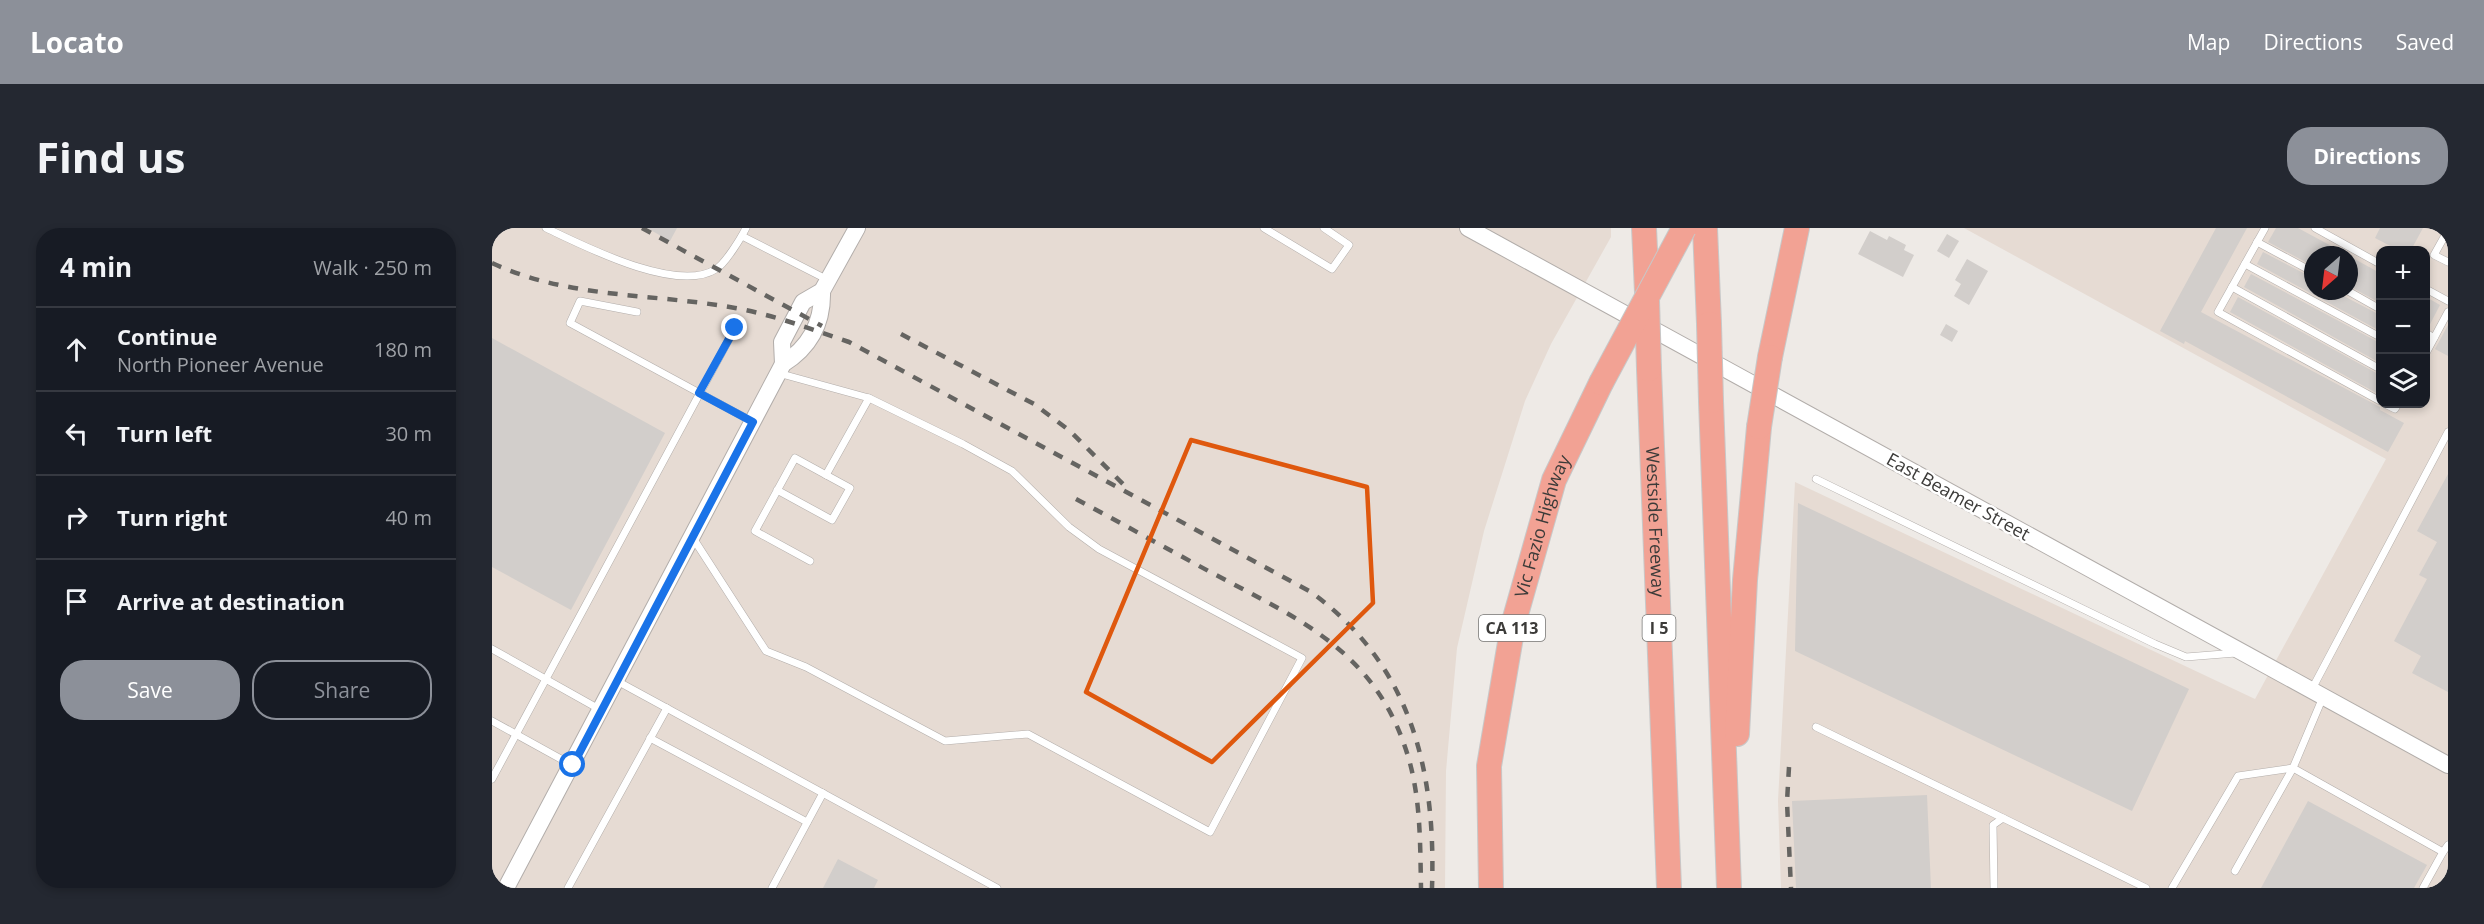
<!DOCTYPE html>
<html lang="en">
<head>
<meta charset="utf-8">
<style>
  :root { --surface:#171b24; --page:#242831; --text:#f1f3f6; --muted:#9ea1a6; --line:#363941; --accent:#8c9099 }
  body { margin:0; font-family:"Open Sans",sans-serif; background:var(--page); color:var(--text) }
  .controls { position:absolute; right:18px; top:18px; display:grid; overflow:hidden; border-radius:12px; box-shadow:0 3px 9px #0003 }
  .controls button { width:54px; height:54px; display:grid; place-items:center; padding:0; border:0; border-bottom:2px solid var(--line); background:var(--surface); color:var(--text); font:30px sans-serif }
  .compass { position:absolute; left:1812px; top:18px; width:54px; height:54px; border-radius:50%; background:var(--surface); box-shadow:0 3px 9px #0003; rotate:208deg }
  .stop { position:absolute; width:18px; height:18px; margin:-14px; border:4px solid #1a73e8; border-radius:50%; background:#fff }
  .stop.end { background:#1a73e8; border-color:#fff; box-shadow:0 2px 6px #0008 }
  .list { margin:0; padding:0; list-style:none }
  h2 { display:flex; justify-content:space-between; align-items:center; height:78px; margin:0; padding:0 24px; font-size:26px }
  h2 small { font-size:20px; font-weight:400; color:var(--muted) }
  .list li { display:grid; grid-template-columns:39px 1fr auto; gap:18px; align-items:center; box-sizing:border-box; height:84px; padding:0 24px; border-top:2px solid var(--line) }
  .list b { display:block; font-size:22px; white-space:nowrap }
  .list p { margin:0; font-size:20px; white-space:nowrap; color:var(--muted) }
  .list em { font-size:20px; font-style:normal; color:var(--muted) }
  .actions { display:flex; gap:12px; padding:18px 24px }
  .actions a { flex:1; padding:14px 0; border:2px solid var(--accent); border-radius:24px; text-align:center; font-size:21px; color:var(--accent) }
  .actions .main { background:var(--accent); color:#fff }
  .icon { flex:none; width:33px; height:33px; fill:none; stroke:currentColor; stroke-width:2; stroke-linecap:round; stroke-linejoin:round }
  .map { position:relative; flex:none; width:1956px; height:660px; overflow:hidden; border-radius:24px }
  header { display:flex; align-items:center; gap:36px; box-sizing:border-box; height:84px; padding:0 30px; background:var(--accent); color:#fff }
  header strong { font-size:28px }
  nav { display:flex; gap:33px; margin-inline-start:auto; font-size:21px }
  .intro { display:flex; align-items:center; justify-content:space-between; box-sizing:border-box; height:144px; padding:0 36px }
  h1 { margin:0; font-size:42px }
  .button { padding:15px 27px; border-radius:24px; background:var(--accent); color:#fff; font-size:21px; font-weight:700 }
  main { display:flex; gap:36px; padding:0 36px }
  aside { flex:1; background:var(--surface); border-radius:24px; box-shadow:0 3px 9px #0003 }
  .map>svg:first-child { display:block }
</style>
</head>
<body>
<header>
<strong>Locato</strong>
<nav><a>Map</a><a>Directions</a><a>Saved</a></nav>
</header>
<div class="intro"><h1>Find us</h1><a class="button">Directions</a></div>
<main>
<aside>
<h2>4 min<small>Walk · 250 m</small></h2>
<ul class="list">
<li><svg class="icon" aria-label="ahead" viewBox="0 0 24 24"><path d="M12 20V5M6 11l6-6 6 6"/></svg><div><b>Continue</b><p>North Pioneer Avenue</p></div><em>180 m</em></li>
<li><svg class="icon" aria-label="left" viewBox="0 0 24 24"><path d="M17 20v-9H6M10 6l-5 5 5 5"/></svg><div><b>Turn left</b></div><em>30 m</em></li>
<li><svg class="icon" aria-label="right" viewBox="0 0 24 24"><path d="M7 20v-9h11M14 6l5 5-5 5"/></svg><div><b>Turn right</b></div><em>40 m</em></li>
<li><svg class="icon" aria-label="arrive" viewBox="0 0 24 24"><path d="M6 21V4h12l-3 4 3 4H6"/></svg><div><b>Arrive at destination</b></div></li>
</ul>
<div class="actions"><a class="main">Save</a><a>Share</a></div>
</aside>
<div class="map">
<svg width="1956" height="660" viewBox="0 0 1956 660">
  <rect width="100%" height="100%" fill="#eeeae6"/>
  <g fill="#e6dbd3" fill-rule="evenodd">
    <path d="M0,0H1119V9L1059,116L1033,173L992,303L965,420L954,543L953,660H0Z"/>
    <path d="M1472,0H1956V660H1289L1286,573L1303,254L1763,471L1894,231ZM1888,22H1934V176H1888ZM1821,27H1857V63H1821Z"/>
  </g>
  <g fill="#d2cecb">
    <path d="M155,0H185L178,13Z"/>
    <path d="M1724,0H1755L1709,84L1888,179V182L1912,195L1896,224L1693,113L1692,116L1668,103Z"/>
    <path d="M1784,0H1806L1856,27H1821V38L1776,14Z"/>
    <path d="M1888,0H1931L1919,22H1906L1883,10Z"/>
    <path d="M1378,3L1395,12L1397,8L1414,17L1412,22L1422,27L1411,49L1366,26Z"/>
    <path d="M1455,6L1467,13L1457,30L1445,23Z"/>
    <path d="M1771,24L1821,50V63H1842L1888,87V103L1765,36Z"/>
    <path d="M1857,28L1888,45V75L1857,58Z"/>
    <path d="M1475,31L1496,43L1477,77L1462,68L1469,56L1463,52Z"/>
    <path d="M1759,46L1888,115V135L1752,59Z"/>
    <path d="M1746,69L1888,147V167L1738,84Z"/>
    <path d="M1934,69L1948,77L1936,100L1934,99Z"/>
    <path d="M1454,96L1466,103L1460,114L1448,107Z"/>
    <path d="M1956,97V128L1943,121Z"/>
    <path d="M0,110L173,205L79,382L0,339Z"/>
    <path d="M1956,246V464L1920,445L1929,428L1902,413L1935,351L1927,347L1945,314L1925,303Z"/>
    <path d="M1306,275L1697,461L1640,583L1303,423Z"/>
    <path d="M1435,567L1439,660H1304L1300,573Z"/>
    <path d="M1816,573L1935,637L1922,660H1769Z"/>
    <path d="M346,631L386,652L382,660H331Z"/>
  </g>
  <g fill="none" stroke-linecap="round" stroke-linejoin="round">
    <defs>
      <g id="service">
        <path d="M54,0C92,18 185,66 224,41C233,36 249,10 254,0"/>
        <path d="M772,0L840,41L857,17L832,0"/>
        <path d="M1773,0L1726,84L1888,173"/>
        <path d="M1823,0L1888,36"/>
        <path d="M1956,2L1942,27L1956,34"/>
        <path d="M250,8L336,52"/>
        <path d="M1765,14L1821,44"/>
        <path d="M1753,36L1888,109"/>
        <path d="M1740,59L1888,141"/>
        <path d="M1934,61L1956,73"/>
        <path d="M1856,63L1888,81"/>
        <path d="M145,84L88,73L78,95L261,194"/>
        <path d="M1934,105L1942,110"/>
        <path d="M1934,125L1956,84"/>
        <path d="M1893,176L1903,181L1906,176"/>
        <path d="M334,247L377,170"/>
        <path d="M1324,251L1663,416L1694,429L1744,425"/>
        <path d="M285,262L340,292L358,260L303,230L263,303L318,333"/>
        <path d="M201,310L274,423L314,439L453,513L536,506L718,604L810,430L607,321L577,299L520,243L471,216L377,170L286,145"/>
        <path d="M0,421L107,481"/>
        <path d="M125,453L505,660"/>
        <path d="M1820,461L1956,204"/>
        <path d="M1831,469L1801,540L1951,624L1956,617"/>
        <path d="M0,493L78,536"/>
        <path d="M1324,499L1511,590"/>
        <path d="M158,510L315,594"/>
        <path d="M0,551L243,100"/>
        <path d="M76,660L175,480"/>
        <path d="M280,660L331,565"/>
        <path d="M1502,660L1501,597L1511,590L1654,660"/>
        <path d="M1680,660L1746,548L1801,540L1743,643"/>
        <path d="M1931,660L1951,624"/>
      </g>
      <g id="tertiary">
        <path d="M976,0L1956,537"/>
        <path d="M291,136L290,114L311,74L330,63L365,0"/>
        <path d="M14,660L291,136C318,119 331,94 330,63"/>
      </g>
      <g id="motorway">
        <path d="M1152,0L1155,64"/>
        <path d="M1213,0L1217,96"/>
        <path d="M1278,129L1305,0"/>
        <path id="s1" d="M1157,141L1177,660"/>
        <path d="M1219,173L1237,660"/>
        <path d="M1245,506L1253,352L1267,199"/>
        <path id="s2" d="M999,660L997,538L1021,397L1062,252L1109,155"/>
      </g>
    </defs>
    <use href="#service" stroke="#b2adaa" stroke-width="8"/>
    <use href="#tertiary" stroke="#b2adaa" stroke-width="18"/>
    <use href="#motorway" stroke="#c8c8c8" stroke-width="26"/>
    <use href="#service" stroke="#fff" stroke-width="7"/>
    <use href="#tertiary" stroke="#fff" stroke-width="16"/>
    <use href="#motorway" stroke="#f2a294" stroke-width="24"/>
    <g stroke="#656461" stroke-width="4.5" stroke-dasharray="10 10" stroke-linecap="butt">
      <path d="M150,0L330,98"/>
      <path d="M0,35C77,71 161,65 243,80C282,87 319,101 357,114L819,364C919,437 944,541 940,660"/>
      <path d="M409,106L542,176L578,203L632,257"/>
      <path d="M584,271C631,296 677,322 724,347C805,390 879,422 912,516C929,563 928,611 929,660"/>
      <path d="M1297,539L1295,574L1299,660"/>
    </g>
    <defs>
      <g id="motorway-bridge">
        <path d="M1155,72L1157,141"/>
        <path d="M1217,96L1219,173"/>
        <path d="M1109,155L1192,0"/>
        <path d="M1267,199L1278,129"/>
      </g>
    </defs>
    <use href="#motorway-bridge" stroke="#c8c8c8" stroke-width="26" stroke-linecap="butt"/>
    <use href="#motorway-bridge" stroke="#f2a294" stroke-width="24"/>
  </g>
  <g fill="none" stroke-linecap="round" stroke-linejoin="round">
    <path stroke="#1a73e8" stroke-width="8" d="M81,537L261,194L207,165L243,100"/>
  </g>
  <path fill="none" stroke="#df580e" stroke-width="4.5" stroke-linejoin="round" d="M699,212L875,259L881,375L720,534L594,464Z"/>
  <g text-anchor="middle" stroke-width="5" stroke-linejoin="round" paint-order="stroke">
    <g fill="#fff" stroke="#767674" stroke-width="1.5">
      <rect x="987" y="387" width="66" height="26" rx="4.5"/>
      <rect x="1150.5" y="387" width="33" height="26" rx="4.5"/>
    </g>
    <g font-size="16" font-weight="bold" fill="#3c3b39">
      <text x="1020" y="406">CA 113</text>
      <text x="1167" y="406">I 5</text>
    </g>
    <g font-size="18" fill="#3c3b39" stroke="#fff">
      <text transform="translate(1466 269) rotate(29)" y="6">East Beamer Street</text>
      <text dy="6" stroke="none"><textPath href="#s1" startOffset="153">Westside Freeway</textPath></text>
      <text dy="6" stroke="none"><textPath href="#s2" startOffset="368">Vic Fazio Highway</textPath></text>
    </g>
  </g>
</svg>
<div class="controls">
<button>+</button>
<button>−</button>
<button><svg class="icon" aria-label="layers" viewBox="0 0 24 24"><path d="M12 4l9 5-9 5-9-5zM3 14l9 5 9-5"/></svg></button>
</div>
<svg class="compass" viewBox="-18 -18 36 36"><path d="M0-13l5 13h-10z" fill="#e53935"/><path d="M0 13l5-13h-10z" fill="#9ea1a6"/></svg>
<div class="stop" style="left:81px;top:537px"></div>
<div class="stop end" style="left:243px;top:100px"></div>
</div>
</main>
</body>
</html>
